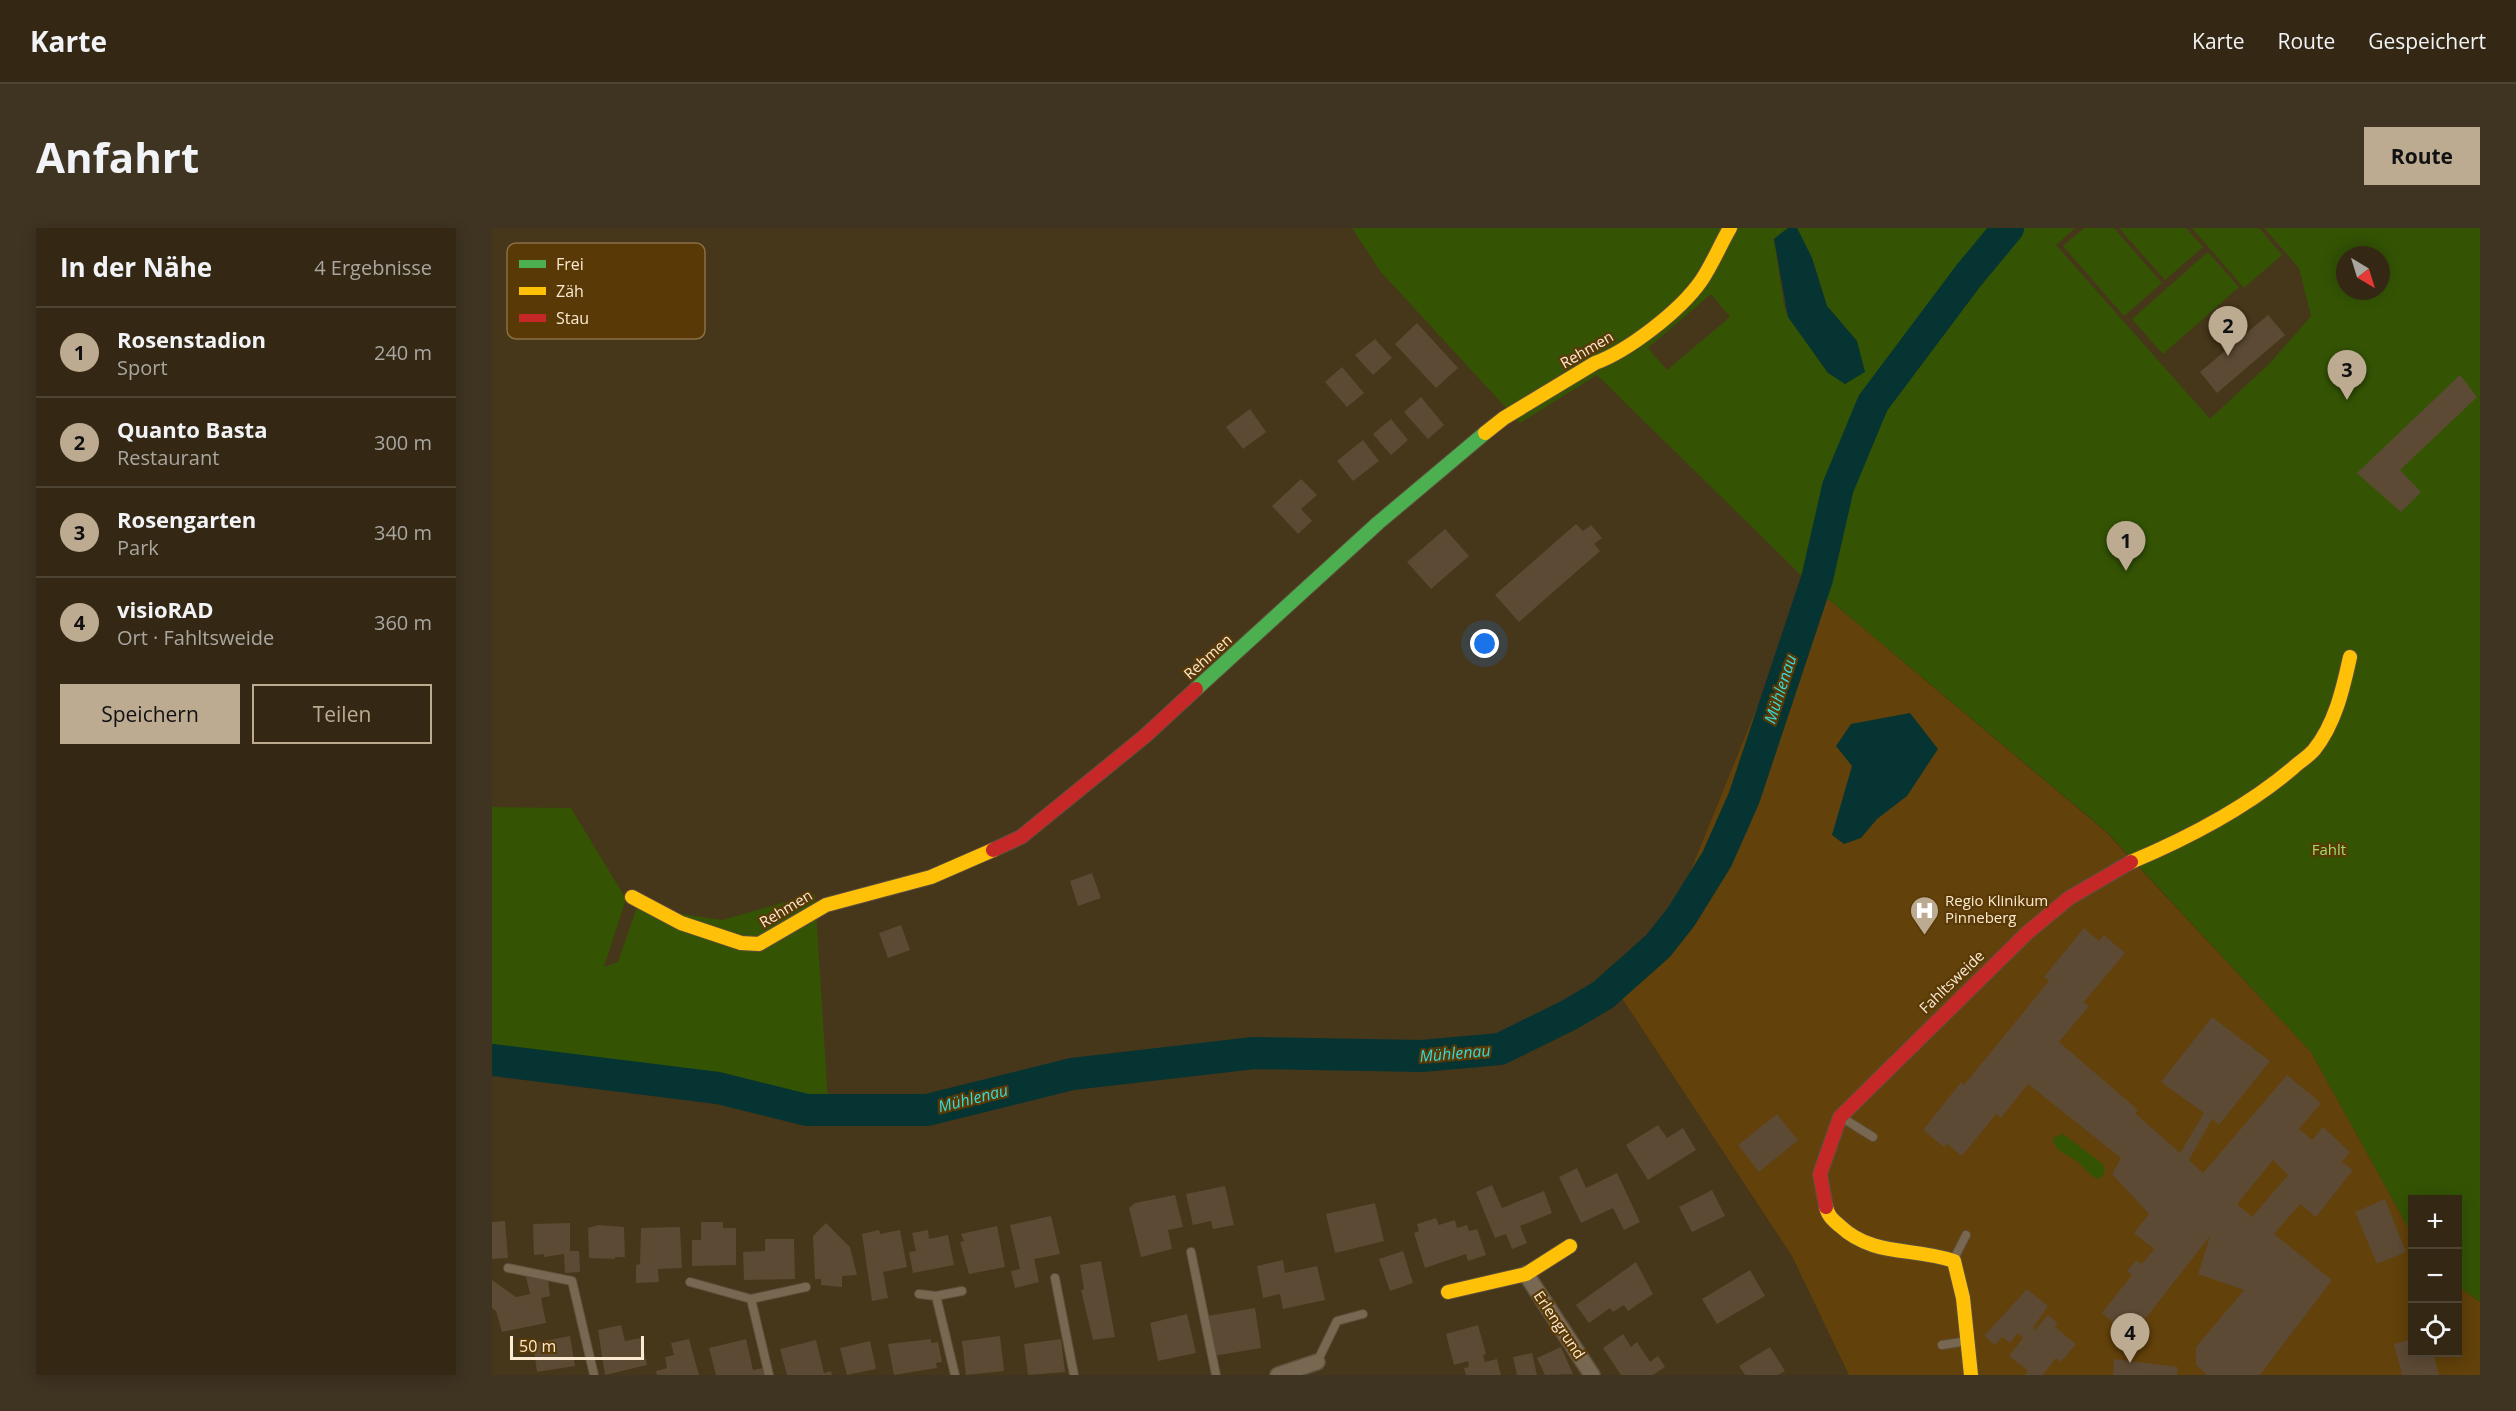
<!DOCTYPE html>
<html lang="de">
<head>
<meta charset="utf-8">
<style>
  :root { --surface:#342814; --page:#3f3422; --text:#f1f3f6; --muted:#a9a6a0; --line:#4e4434; --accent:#bcaa91 }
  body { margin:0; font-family:"Open Sans",sans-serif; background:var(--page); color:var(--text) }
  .controls { position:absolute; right:18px; bottom:18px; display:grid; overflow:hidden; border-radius:0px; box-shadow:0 3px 15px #0003 }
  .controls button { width:54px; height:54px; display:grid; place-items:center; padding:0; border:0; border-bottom:2px solid var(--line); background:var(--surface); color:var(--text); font:30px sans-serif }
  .compass { position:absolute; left:1844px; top:18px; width:54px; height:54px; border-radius:50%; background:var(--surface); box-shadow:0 3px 15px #0003; rotate:142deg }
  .scale { position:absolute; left:18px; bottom:15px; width:134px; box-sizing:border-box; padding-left:6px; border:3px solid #fce9d1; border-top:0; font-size:16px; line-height:21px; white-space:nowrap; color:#fce9d1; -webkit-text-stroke:4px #593a07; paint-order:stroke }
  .you { position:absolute; left:993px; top:416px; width:21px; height:21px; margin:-15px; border:4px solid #fff; border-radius:50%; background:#1a73e8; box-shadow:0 0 0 9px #1a73e833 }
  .badge { display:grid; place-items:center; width:39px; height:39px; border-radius:50%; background:var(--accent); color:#111; font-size:20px; font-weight:700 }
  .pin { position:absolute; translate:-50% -50px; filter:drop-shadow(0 2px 3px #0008) }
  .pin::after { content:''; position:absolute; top:32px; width:21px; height:18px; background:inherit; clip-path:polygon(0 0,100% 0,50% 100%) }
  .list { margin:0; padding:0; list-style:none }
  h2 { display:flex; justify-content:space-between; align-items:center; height:78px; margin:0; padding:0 24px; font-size:26px }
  h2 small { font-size:20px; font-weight:400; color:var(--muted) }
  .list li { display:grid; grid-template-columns:39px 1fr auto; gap:18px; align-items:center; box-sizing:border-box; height:90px; padding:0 24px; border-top:2px solid var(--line) }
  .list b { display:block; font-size:22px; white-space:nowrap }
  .list p { margin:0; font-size:20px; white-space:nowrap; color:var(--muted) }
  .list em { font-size:20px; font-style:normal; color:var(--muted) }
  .actions { display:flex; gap:12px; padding:18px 24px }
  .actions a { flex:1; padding:14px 0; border:2px solid var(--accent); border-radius:0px; text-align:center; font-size:21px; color:var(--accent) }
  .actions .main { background:var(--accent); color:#111 }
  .icon { flex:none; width:33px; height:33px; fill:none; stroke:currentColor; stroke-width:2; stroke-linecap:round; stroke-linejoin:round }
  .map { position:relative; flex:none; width:1988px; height:1147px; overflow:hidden; border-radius:0px }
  header { display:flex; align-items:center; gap:36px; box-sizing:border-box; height:84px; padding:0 30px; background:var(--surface); border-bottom:2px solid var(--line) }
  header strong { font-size:28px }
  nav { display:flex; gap:33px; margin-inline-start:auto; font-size:21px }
  .intro { display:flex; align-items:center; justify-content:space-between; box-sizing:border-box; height:144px; padding:0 36px }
  h1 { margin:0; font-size:42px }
  .button { padding:15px 27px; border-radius:0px; background:var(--accent); color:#111; font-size:21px; font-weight:700 }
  main { display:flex; gap:36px; padding:0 36px }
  aside { flex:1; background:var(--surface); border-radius:0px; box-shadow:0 3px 15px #0003 }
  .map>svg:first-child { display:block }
</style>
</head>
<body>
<header>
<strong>Karte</strong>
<nav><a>Karte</a><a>Route</a><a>Gespeichert</a></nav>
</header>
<div class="intro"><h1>Anfahrt</h1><a class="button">Route</a></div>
<main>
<aside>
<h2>In der Nähe<small>4 Ergebnisse</small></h2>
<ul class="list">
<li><span class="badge">1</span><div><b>Rosenstadion</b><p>Sport</p></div><em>240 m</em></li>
<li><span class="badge">2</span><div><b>Quanto Basta</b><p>Restaurant</p></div><em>300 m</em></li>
<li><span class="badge">3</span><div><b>Rosengarten</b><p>Park</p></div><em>340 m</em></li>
<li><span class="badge">4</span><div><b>visioRAD</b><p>Ort · Fahltsweide</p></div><em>360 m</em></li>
</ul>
<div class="actions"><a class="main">Speichern</a><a>Teilen</a></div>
</aside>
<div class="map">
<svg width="1988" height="1147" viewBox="0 0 1988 1147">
  <rect width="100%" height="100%" fill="#46361a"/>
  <path fill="#62410a" d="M1316,354L1613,603L1819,824L1920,1006V1124H1966V1058L1988,1074V1147H1357L1300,1028L1118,752L1190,664Z"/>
  <g fill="#345404" fill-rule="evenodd">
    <path d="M860,0H1296L1282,11L1292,78L1296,88L1336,145L1365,113L1335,78L1320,30L1305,0H1583L1564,17L1718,191L1779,134L1819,88L1807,40L1772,0H1988V1074L1966,1058V972H1920V1006L1819,824L1614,603L1316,354L1105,147L1028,195L888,43ZM1853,27H1889V63H1853ZM1219,66L1238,89L1175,142L1156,120Z"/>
    <path d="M1592,0H1622L1670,55L1632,88L1571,18Z"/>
    <path d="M1627,0H1694L1711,19L1673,52Z"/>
    <path d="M1700,0H1767L1790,27L1752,60Z"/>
    <path d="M1716,24L1747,59L1671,126L1640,91Z"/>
    <path d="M0,579L79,580L134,671L112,739L126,734L145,679L230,692L323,666L336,873L227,851L0,824Z"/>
    <path d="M1571,906L1611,936L1613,942L1611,948L1605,951C1597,946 1594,942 1587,935C1578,926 1562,925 1561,910Z"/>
  </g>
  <g fill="#063432">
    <path d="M1296,0H1305L1320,30L1335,78L1365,113L1373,144L1353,156L1336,145L1296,89L1282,11Z"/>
    <path d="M1418,485L1446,521L1415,568L1385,591L1369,610L1352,616L1340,607L1360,538L1344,518L1359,496Z"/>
  </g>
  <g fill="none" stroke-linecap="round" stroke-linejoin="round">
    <path stroke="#063432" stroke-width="32" d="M0,832L226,860L315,882H435L580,846L762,825L930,828L1008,821L1077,787L1111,767L1166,718L1189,689L1225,631L1252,570L1325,351L1346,259L1381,175L1477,47L1516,0"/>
  </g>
  <g fill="#5d4a34" fill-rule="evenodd">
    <path d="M1776,87L1793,107L1725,165L1708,144Z"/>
    <path d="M925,95L966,140L944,160L903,116Z"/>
    <path d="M883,111L900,130L881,147L863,127Z"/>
    <path d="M850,139L872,165L855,179L833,154Z"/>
    <path d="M1968,147L1985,169L1908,242L1929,264L1909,284L1865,245Z"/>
    <path d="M929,169L952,197L936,211L912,184Z"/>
    <path d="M758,181L774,204L751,221L734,199Z"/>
    <path d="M899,191L916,212L899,227L881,206Z"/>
    <path d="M871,212L887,233L861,253L845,233Z"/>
    <path d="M809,251L825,267L809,281L820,293L806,306L780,278Z"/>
    <path d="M1084,296L1091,303L1099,297L1110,310L1102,316L1108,323L1027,394L1003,367Z"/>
    <path d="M953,301L977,328L939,361L915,334Z"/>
    <path d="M600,645L609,670L586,678L578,653Z"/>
    <path d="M409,697L418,722L396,730L387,705Z"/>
    <path d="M1592,700L1607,713L1612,707L1633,725L1592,774L1597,778L1567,814L1646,882L1643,885L1688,925L1712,885L1669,854L1720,789L1778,833L1727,897L1720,891L1697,932L1711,945L1795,847L1829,875L1807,901L1820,912L1831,899L1858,924L1850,934L1861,942L1824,989L1808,976L1782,1006L1840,1052L1768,1147H1715L1704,1137V1119L1752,1062L1706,1046L1718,1008L1639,1109L1610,1085L1640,1047L1635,1043L1644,1032L1650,1036L1662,1021L1642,1005L1657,986L1620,946L1629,930L1536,856L1509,890L1504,886L1470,928L1454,915L1453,920L1431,902L1469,854L1472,857L1557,753L1552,749ZM1781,932L1796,947L1760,989L1745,976Z"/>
    <path d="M1285,886L1306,912L1267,944L1246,917Z"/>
    <path d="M1166,897L1175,910L1191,900L1204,922L1156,952L1134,917Z"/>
    <path d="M1085,940L1094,960L1125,945L1148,994L1132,1002L1121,980L1089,995L1067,949Z"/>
    <path d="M1000,957L1010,980L1052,963L1060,985L1028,998L1035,1015L1020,1021L1014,1006L1003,1010L984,964Z"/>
    <path d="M733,958L742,997L721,1001L719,993L701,997L694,966Z"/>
    <path d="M1220,962L1233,988L1200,1004L1187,979Z"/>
    <path d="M683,967L691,999L676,1002L680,1021L649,1029L637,980L643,975Z"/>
    <path d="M1893,971L1914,1024L1885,1036L1863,984Z"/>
    <path d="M883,975L892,1013L843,1025L834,986Z"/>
    <path d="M559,988L568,1026L542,1031L547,1054L523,1060L519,1043L528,1041L518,997Z"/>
    <path d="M944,990L947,997L963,992L965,1000L975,997L977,1003L985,1001L994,1027L976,1033L974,1026L933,1040L922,1005L927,1003L925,996Z"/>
    <path d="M13,993L16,1030L0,1031V994Z"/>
    <path d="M209,994H231V1000H244V1037L200,1038V1012H209Z"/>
    <path d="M78,995V1023H87L88,1044L73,1045L72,1026L52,1029V1026L42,1027L41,996Z"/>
    <path d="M334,995L358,1019L365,1047L350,1048V1059L329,1057V1051H323L321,1008Z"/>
    <path d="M106,997L132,999L133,1029H123V1031L97,1030L96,1000Z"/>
    <path d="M505,998L513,1039L477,1046L468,1014L472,1013L469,1006Z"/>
    <path d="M188,999L190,1040L166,1041L167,1054L144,1055V1037L148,1036L149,1000Z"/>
    <path d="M387,1002L388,1006L408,1002L415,1039L391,1044L396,1070L380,1073L370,1006Z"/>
    <path d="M436,1002L437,1011L456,1007L462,1037L421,1045L417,1024L424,1023L420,1005Z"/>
    <path d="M273,1011H302L303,1051L252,1052L251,1024L273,1023Z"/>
    <path d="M911,1023L921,1055L898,1063L887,1031Z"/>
    <path d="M791,1032L793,1045L825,1038L833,1072L791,1081L788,1066L771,1070L765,1038Z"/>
    <path d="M609,1033L623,1109L601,1112L589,1062L592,1061L588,1037Z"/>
    <path d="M1144,1034L1161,1066L1136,1083L1132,1077L1121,1084L1118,1080L1097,1095L1084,1077Z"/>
    <path d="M1258,1042L1273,1068L1225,1096L1210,1071Z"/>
    <path d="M34,1049L56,1052L58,1068L49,1070L54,1095L10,1104L4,1083L0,1080V1052L24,1069L38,1066Z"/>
    <path d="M1535,1061L1556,1078L1541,1100L1543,1102L1556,1087L1566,1095L1563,1099L1584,1116L1569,1134L1564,1130L1551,1147H1533L1536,1143L1517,1128L1531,1110L1526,1105L1518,1115L1510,1109L1503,1117L1492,1108Z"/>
    <path d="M763,1080L769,1120L721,1128L715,1088Z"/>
    <path d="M695,1086L704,1125L666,1133L658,1095Z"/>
    <path d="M129,1097L133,1113L149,1110L155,1137L113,1147L106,1102Z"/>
    <path d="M986,1097L994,1126L991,1127L993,1134L1005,1131L1009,1147H974L972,1140L977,1139L976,1133L962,1137L954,1106Z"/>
    <path d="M1131,1106L1139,1119L1145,1114L1158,1134L1166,1128L1173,1139L1161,1147H1129L1111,1120Z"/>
    <path d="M78,1108L83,1138L45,1144L41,1115Z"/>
    <path d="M508,1108L512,1143L474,1147L470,1113Z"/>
    <path d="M197,1111L207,1147H165L164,1143L175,1140L173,1129L182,1127L179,1115Z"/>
    <path d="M254,1111L261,1142L271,1140L273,1147H224L217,1120Z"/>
    <path d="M439,1111V1115L446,1114L450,1134L444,1135L445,1140L402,1147L396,1116Z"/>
    <path d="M569,1111L573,1144L536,1147L532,1116Z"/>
    <path d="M1920,1111V1124H1941L1947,1147H1910L1902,1116Z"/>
    <path d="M324,1112L332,1145L339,1143L340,1147H295L288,1121Z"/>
    <path d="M378,1113L384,1141L355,1147L348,1120Z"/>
    <path d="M1069,1119L1081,1146L1053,1147L1045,1130Z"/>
    <path d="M1278,1119L1293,1143L1286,1147H1253L1247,1138Z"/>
    <path d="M1040,1125L1045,1147H1025L1021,1129Z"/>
    <path d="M1622,1131L1686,1139L1685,1147H1621Z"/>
  </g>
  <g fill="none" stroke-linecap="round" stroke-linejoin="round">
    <defs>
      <g id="lane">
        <path d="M1349,889L1381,909"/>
        <path d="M699,1024L724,1147"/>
        <path d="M1462,1031L1474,1007"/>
        <path d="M16,1040L80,1053L102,1147"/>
        <path d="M563,1050L582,1147"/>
        <path d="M198,1054L259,1071L277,1147"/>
        <path d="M427,1066L444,1068L463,1147"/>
        <path d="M444,1068L470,1063"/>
        <path d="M259,1071L314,1059"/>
        <path d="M1450,1117L1475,1113"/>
        <path d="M825,1134L845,1093L871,1086"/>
      </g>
      <g id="street">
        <path d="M1034,1046L1100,1147"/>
        <path d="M786,1147L825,1134"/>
      </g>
      <path id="fast" d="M704,461L886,295L993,205"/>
      <g id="slow">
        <path d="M993,205L1012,190L1103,135C1136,123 1188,83 1209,53C1220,37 1228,17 1238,0"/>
        <path d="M1639,634C1696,610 1754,580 1801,540C1807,534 1816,529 1822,522C1843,496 1851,461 1858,429"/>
        <path d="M140,669L189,695L249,715L267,716L334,677L439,649L501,622"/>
        <path d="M1334,979C1336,988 1341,992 1348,998C1381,1029 1421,1019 1462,1033L1471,1070L1479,1147"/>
        <path d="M956,1064L1034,1046L1078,1018"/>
      </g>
      <g id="jam">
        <path d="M501,622L529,609L653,508L704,461"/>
        <path d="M1334,979L1328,946L1348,889L1535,705L1577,670L1639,634"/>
      </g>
    </defs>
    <use href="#lane" stroke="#5c4f3c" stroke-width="10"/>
    <use href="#street" stroke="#5c4f3c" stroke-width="18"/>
    <use href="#fast" stroke="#5c4f3c" stroke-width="16"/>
    <use href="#slow" stroke="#5c4f3c" stroke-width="16"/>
    <use href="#jam" stroke="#5c4f3c" stroke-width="16"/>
    <use href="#lane" stroke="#786852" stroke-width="8"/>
    <use href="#street" stroke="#786852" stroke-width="15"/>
    <use href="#fast" stroke="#4caf50" stroke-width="14"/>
    <use href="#slow" stroke="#ffc107" stroke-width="14"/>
    <use href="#jam" stroke="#c62828" stroke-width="14"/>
  </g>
  <defs>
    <symbol id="hospital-pin" viewBox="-11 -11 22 30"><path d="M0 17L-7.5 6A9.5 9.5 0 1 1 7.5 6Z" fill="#bcaa91" stroke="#593a07"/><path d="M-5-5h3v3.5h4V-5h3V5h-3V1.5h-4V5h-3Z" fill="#fff"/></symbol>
  </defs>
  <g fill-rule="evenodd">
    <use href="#hospital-pin" x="1416" y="666" width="33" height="45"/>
  </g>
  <g text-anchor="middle" stroke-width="4.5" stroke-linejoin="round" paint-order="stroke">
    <g font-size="15" fill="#fce9d1" stroke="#593a07">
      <text transform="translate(1095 122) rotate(-30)" y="5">Rehmen</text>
      <text transform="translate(716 429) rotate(-42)" y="5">Rehmen</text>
      <text transform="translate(294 681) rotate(-31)" y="5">Rehmen</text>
      <text transform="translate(1460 754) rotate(-44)" y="5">Fahltsweide</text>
      <text transform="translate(1067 1097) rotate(56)" y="5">Erlengrund</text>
    </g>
    <g font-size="15" fill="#9edf6c" stroke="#593a07">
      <text x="1837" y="627">Fahlt</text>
    </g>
    <g font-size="15" fill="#fce9d1" stroke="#593a07" text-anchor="start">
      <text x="1453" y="678">Regio Klinikum<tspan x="1453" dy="17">Pinneberg</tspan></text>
    </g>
    <g font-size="16" font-style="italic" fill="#35dad7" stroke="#593a07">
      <text transform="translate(1288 461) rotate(-72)" y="6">Mühlenau</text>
      <text transform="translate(963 825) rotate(-5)" y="6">Mühlenau</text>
      <text transform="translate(481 870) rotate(-14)" y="6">Mühlenau</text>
    </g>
  </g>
  <rect x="15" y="15" width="198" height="96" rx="9" fill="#593a07" stroke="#8a6f44" stroke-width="1.5"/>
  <rect x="27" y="32" width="27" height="8" fill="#4caf50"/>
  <rect x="27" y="59" width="27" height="8" fill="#ffc107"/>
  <rect x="27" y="86" width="27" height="8" fill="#c62828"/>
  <g font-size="16" fill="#fce9d1">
    <text x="64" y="42">Frei</text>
    <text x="64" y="69">Zäh</text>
    <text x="64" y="96">Stau</text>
  </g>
</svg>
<div class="controls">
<button>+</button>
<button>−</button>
<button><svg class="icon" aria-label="locate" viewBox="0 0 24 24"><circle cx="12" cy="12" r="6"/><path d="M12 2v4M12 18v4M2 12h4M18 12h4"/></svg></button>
</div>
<svg class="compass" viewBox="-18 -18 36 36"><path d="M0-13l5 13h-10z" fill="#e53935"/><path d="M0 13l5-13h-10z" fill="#a9a6a0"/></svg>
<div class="scale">50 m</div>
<div class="you"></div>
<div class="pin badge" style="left:1634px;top:343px">1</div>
<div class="pin badge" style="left:1736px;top:128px">2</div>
<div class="pin badge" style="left:1855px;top:172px">3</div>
<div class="pin badge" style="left:1638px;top:1135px">4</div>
</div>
</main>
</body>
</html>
